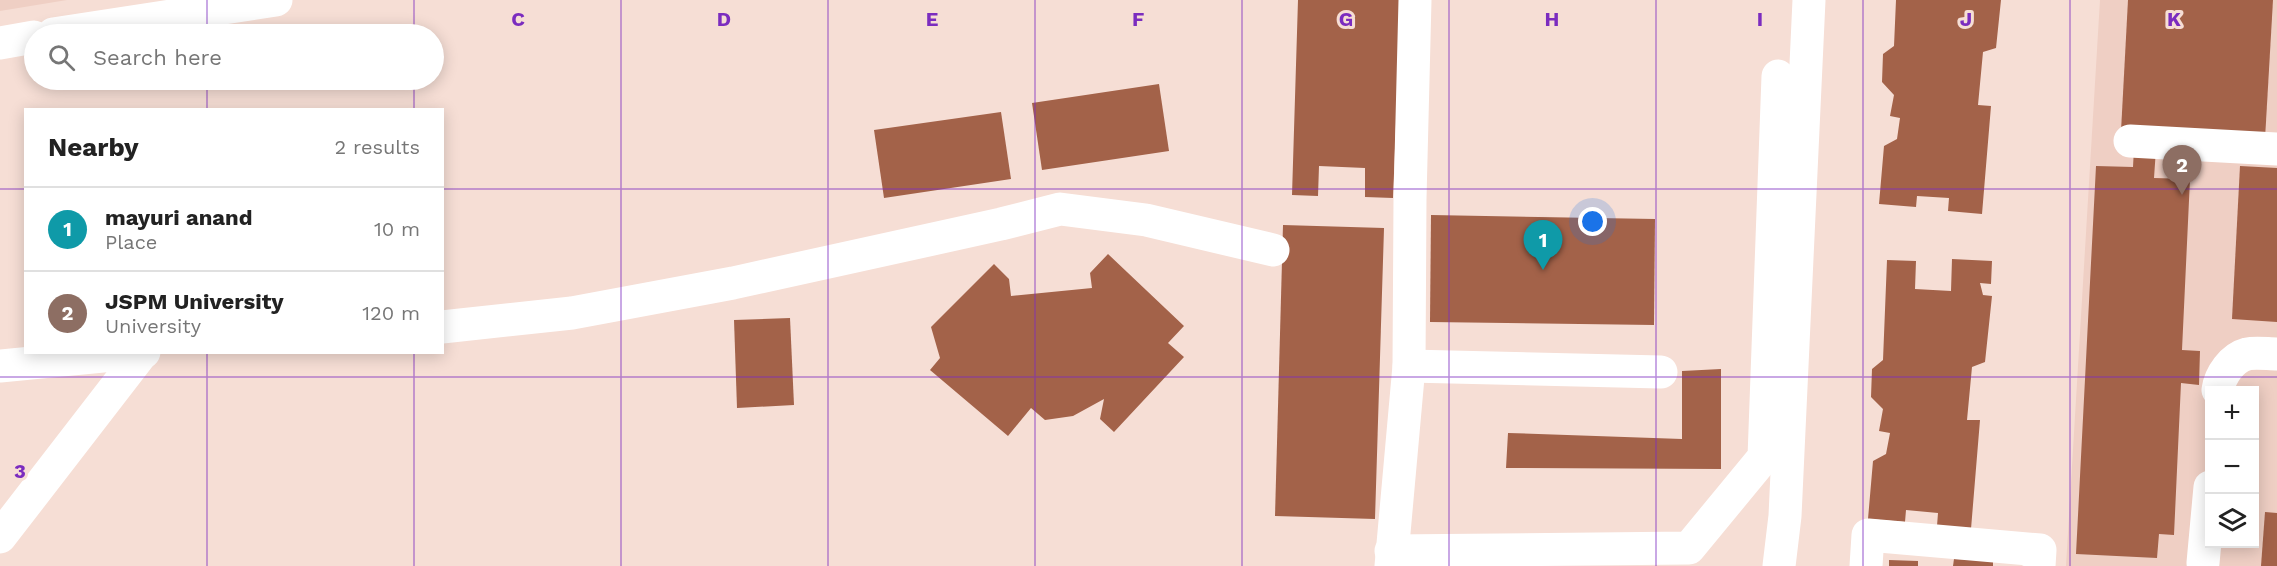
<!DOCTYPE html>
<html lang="en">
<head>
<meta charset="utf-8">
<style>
  :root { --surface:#fff; --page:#f6f6f6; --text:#222; --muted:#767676; --line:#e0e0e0; --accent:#7c3aed }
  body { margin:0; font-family:"Work Sans",sans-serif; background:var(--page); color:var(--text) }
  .controls { position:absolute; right:18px; bottom:18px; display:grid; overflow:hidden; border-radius:0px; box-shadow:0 3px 15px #0003 }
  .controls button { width:54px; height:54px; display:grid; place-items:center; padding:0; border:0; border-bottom:2px solid var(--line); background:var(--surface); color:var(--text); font:30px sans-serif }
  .you { position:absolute; left:1593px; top:222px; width:21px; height:21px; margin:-15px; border:4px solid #fff; border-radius:50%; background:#1a73e8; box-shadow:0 0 0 9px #1a73e833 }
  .badge { display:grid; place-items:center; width:39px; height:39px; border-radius:50%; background:var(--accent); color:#fff; font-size:20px; font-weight:700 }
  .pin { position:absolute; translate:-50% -50px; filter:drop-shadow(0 2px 3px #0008) }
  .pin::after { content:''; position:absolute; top:32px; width:21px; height:18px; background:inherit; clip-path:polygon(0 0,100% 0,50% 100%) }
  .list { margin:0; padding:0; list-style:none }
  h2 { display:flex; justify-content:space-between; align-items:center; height:78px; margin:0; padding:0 24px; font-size:26px }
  h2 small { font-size:20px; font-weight:400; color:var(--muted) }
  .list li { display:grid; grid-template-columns:39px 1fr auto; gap:18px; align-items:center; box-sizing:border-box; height:84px; padding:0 24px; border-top:2px solid var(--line) }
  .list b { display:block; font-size:22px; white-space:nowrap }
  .list p { margin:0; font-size:20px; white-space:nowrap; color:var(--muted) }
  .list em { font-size:20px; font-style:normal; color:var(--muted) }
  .icon { flex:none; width:33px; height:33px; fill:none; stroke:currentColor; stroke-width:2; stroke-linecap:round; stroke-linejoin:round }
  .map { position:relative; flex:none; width:2277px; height:566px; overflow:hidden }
  .search { position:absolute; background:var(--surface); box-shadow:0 3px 15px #0003; left:24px; top:24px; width:420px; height:66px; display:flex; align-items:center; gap:15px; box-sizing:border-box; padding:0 21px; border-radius:33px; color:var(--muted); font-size:22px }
  .panel { position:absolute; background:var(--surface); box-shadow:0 3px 15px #0003; left:24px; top:108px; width:420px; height:246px; border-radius:0px }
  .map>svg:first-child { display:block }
</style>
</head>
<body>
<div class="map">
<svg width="2277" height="566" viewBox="0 0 2277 566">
  <rect width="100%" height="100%" fill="#f6ded5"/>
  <g fill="#efcfc4" fill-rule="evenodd">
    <path d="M0,0H67L0,11Z"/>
    <path d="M2100,0H2277V566H2066ZM2210,390H2254V544H2210Z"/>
  </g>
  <g fill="#a36249">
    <path d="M1298,0H1401L1393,198L1365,197V168L1319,166L1318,196L1292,195Z"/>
    <path d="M1896,0H2001L1996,48L1983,52L1978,105L1991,106L1982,214L1948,211L1949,198L1917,196L1916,207L1879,204L1884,146L1897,139L1900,118L1890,116L1894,95L1882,82L1883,54L1894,46Z"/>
    <path d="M2128,0H2273L2265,139L2121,131Z"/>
    <path d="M1159,84L1169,151L1042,170L1032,103Z"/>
    <path d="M1001,112L1011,179L884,198L874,130Z"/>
    <path d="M2134,148L2156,149L2154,178L2190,179L2182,350L2200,351L2199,385L2181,383L2174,535L2159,534L2157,558L2076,554L2096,166L2133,167Z"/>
    <path d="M2240,166L2277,168V322L2232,319Z"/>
    <path d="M1431,215L1655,219L1654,325L1430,322Z"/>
    <path d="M1283,225L1384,228L1375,519L1275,516Z"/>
    <path d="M1108,254L1184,326L1168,343L1184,357L1114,432L1100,419L1104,399L1073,416L1045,420L1031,408L1008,436L930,370L940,358L931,327L994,264L1009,279L1011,296L1092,288L1090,273Z"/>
    <path d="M1952,259L1992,261L1991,284L1980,283L1983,295L1992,296L1985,362L1972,367L1967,420H1980L1971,529L1937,526L1938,513L1906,510L1905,522L1868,519L1873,461L1886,454L1890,433L1879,431L1883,409L1871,397L1872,369L1883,360L1887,260L1916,261L1915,289L1951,291Z"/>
    <path d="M790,318L794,405L737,408L734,320Z"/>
    <path d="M1721,369V469L1506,468L1508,433L1682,439V371Z"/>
    <path d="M2265,512L2277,513V566H2261Z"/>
    <path d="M1954,559L1993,560V566H1953Z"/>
    <path d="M1889,560L1918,561V566H1889Z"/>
  </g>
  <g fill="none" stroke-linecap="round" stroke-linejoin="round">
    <g stroke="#fff" stroke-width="33">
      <path d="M53,34L276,0"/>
      <path d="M0,43L34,37"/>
      <path d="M2130,141L2277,149"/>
      <path d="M442,327L572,313L733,283L1001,224L1060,209L1146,220L1273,250"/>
      <path d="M0,366L144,352"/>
      <path d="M1409,366L1661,372"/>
      <path d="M2218,390C2220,375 2232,358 2247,354C2256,352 2268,354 2277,354"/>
      <path d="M0,537L142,353"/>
      <path d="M1391,551L1689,548L1764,457L1778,76"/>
      <path d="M2203,563L2210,487"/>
      <path d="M1391,566L1409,366L1410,199L1415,0"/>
      <path d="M1779,566L1785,516L1809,0"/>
      <path d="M1866,566L1868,535L2040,550L2039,566"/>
    </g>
  </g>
  <path fill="none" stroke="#7b2cbf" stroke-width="1.5" stroke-opacity="0.55" d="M207,0V34M414,0V34M621,0V566M828,0V566M1035,0V566M1242,0V566M1449,0V566M1656,0V566M1863,0V566M2070,0V566M207,80V110M414,80V110M0,189H26M442,189H2277M207,352V566M414,352V566M0,377H2277"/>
  <g font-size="20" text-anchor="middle" font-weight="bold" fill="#7b2cbf" stroke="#f6ded5" stroke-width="6" stroke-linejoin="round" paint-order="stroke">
    <text x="518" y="26">C</text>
    <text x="724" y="26">D</text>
    <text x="932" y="26">E</text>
    <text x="1138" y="26">F</text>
    <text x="1346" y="26">G</text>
    <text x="1552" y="26">H</text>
    <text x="1760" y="26">I</text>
    <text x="1966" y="26">J</text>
    <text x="2174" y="26">K</text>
    <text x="20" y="478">3</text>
  </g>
</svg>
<div class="controls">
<button>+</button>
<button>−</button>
<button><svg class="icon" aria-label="layers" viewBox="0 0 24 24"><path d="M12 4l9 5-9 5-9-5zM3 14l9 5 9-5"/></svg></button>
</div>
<div class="you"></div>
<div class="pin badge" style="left:1543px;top:270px;background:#0f9aa8">1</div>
<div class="pin badge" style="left:2182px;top:195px;background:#8d6e63">2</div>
<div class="search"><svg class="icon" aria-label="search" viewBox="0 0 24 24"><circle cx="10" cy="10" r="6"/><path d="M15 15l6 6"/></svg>Search here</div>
<section class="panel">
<h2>Nearby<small>2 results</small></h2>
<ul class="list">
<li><span class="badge" style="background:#0f9aa8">1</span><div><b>mayuri anand</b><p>Place</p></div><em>10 m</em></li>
<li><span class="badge" style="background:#8d6e63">2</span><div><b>JSPM University</b><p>University</p></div><em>120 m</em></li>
</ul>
</section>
</div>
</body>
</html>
